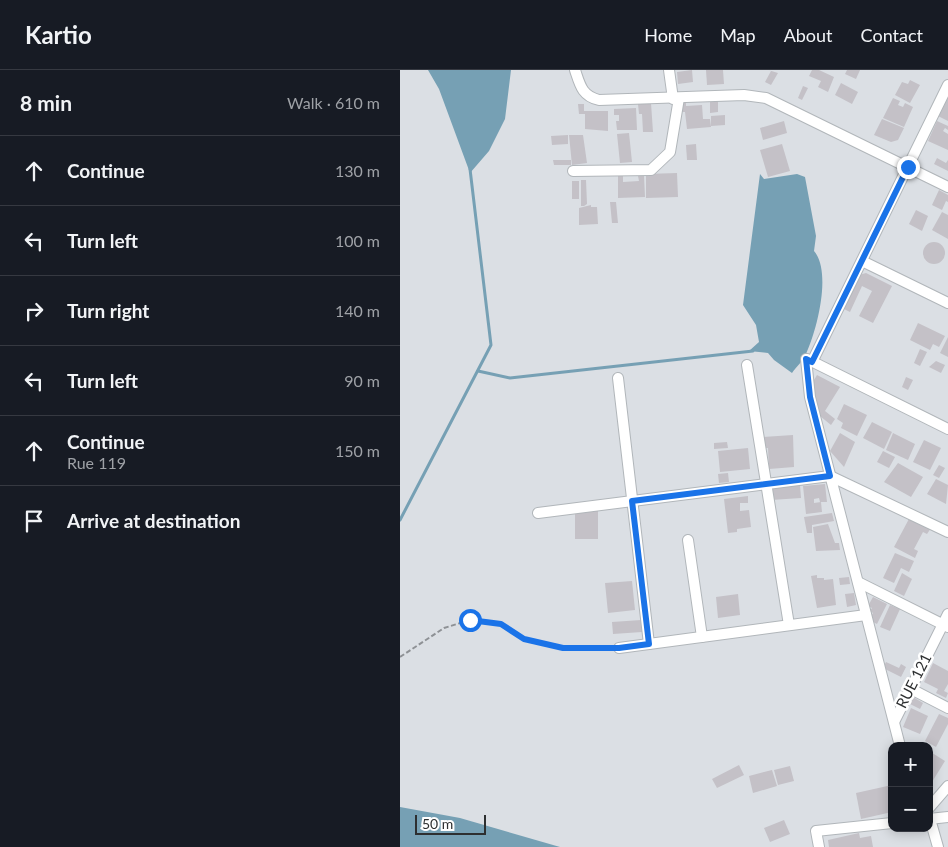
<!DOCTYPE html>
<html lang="en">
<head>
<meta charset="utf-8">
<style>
  :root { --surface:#171b24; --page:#20242c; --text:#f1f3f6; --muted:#9ea1a6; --line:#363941 }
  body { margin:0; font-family:Lato,sans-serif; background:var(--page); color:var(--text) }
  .controls { position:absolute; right:15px; bottom:15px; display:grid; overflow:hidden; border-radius:10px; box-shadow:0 2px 12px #0003 }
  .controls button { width:45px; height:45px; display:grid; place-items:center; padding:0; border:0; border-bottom:1px solid var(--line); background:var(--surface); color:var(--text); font:25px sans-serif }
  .scale { position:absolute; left:15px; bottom:12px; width:71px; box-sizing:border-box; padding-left:5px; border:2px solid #2d2f30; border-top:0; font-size:14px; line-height:18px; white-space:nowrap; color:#2d2f30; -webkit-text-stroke:4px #fff; paint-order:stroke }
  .stop { position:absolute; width:15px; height:15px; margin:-11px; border:4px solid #1a73e8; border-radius:50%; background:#fff }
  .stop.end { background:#1a73e8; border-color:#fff; box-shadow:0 1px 5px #0008 }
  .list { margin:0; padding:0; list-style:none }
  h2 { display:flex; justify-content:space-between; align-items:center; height:65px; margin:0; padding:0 20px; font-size:21px }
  h2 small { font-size:16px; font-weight:400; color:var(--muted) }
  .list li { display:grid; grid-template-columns:32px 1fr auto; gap:15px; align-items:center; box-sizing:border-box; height:70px; padding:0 20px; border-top:1px solid var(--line) }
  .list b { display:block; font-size:19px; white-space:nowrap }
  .list p { margin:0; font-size:16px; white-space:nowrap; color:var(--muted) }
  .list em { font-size:16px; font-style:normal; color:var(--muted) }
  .icon { flex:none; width:28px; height:28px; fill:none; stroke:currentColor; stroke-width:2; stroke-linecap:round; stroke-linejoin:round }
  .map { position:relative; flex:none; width:548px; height:777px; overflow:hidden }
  header { display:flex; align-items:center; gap:30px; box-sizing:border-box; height:70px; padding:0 25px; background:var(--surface); border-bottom:1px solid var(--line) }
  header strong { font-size:24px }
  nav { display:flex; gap:28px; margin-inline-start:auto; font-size:18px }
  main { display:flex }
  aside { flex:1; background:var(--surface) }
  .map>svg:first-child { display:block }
</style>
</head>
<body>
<header>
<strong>Kartio</strong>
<nav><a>Home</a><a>Map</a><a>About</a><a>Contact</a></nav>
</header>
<main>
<aside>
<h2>8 min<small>Walk · 610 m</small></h2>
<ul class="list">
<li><svg class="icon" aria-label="ahead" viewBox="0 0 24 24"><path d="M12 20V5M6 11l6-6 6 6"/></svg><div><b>Continue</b></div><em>130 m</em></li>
<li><svg class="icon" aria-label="left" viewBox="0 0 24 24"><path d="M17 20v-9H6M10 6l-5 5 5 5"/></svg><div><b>Turn left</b></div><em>100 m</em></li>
<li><svg class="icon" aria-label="right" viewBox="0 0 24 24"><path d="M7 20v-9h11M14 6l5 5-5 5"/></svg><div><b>Turn right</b></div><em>140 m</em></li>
<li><svg class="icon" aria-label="left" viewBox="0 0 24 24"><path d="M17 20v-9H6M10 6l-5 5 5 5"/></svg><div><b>Turn left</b></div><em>90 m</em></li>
<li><svg class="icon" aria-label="ahead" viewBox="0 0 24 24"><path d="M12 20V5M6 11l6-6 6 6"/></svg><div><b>Continue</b><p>Rue 119</p></div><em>150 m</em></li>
<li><svg class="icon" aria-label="arrive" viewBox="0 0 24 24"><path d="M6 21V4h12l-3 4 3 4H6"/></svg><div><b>Arrive at destination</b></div></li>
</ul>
</aside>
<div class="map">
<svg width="548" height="777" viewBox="0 0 548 777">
  <rect width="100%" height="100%" fill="#dbdfe4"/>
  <g fill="#76a0b4">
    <path d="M28,0H111L105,49L89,81L70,103L39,19Z"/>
    <path d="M360,104L364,109L397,104L405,107L416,166L414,181C432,202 417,260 406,284C403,291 396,297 392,303L374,290L368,283L349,281L359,272L356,255L343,235Z"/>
    <path d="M0,737L60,748L160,777H0Z"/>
  </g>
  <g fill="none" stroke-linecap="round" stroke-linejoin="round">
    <g stroke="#76a0b4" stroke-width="3">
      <path d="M78,301L110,308L353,281"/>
      <path d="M0,450L91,275L70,99"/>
    </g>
  </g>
  <g fill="#c4c1c7">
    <path d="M292,0L293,12L278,14L277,2Z"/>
    <path d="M306,0H323L324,14L307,15Z"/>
    <path d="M368,0L378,3L371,15L365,12L371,1Z"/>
    <path d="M412,0H419L434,7L428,22L418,17L421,11L409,6Z"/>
    <path d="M447,0H460L456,9L445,4Z"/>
    <path d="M510,10L520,15L510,33L495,25L502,12L508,14Z"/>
    <path d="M441,13L458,22L452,34L435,25Z"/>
    <path d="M403,16L408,18L402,30L398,28Z"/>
    <path d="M548,21V51L536,45Z"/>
    <path d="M493,28L500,31L498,35L503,37L505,33L513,37L504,57L483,48Z"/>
    <path d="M310,31H318V42L310,43Z"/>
    <path d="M281,32H286V36L302,35L303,49H310L311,57L287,59L285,42H281Z"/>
    <path d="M251,33L253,62H243L242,44H239L238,34Z"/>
    <path d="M178,34H184V41H208V61L185,59V44H179Z"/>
    <path d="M236,38L237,60H217L216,51H219V45H214V39Z"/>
    <path d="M325,45V55L311,56V46Z"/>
    <path d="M482,49L504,58L498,70L491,72L474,65Z"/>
    <path d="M384,51L387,63L363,70L360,58Z"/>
    <path d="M537,51L548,56V60L545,58L543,61L548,64V80L528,71Z"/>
    <path d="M229,63L232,92L220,93L217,64Z"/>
    <path d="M168,65V74L152,75L151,66Z"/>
    <path d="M169,65H183L187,93L172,95Z"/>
    <path d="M296,74L297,90H287L286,75Z"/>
    <path d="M382,74L390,101L368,107L360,80Z"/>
    <path d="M537,88L546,93L548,90V101L534,94Z"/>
    <path d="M153,90H171V95H154Z"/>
    <path d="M277,103L278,127L246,128V104Z"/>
    <path d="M218,106H223V112L239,111L238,106H244L245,127L218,128Z"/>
    <path d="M181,110H186L187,134L184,136H181Z"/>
    <rect x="172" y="111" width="7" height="18"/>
    <path d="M539,120L548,125V132L546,131L542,140L532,135Z"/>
    <path d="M210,132H216L218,153H212Z"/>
    <path d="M191,135V137H197L198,154L179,155V138Z"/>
    <path d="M516,140L528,146L522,161L509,154Z"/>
    <path d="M542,142L548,145V169L532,160Z"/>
    <circle cx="534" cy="183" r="11"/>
    <path d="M466,203L492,216L473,253L459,246L472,221L462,216L450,242L442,238L459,205Z"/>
    <path d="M518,253L545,266L539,277L533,274L530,280L510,270Z"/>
    <path d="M548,267V287L540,283Z"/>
    <path d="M520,279L527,282L520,296L514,293Z"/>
    <path d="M536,291L545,295L541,303L529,297Z"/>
    <path d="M417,305L440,317L425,341L435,349L431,355L420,346L411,315Z"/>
    <path d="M506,307L513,310L508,320L502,317Z"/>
    <path d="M444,334L467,345L457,366L441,358L443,353L437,349Z"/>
    <path d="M472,352L492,362L484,379L463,368Z"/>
    <path d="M440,363L455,372L444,397L430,381Z"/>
    <path d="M493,363L515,374L508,390L486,380Z"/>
    <path d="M393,365L394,397L369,399L368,378H364L363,367Z"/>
    <path d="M524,370L541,378L530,400L513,392Z"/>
    <path d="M327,372L328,378L314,379V373Z"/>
    <path d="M348,378L350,399L320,402L318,381Z"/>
    <path d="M483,381L495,387L489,398L477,392Z"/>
    <path d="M498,393L523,407L511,427L484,412Z"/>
    <path d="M539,395L545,398L539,408L533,405Z"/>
    <path d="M328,403L329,412L319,413L318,404Z"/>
    <path d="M536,409L548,415L546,434L527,424Z"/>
    <path d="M425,414L427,432H420L419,428L414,429V433L421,432L422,442L406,444L403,416Z"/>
    <path d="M400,415L401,428L371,430L370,417Z"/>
    <path d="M348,426V433H340V441L349,440L351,457L337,459V462L328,463L324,429Z"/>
    <rect x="175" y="437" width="23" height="32"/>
    <path d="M432,443L434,451L412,455V463H407L404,447Z"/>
    <path d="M510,447L531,458L527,464L523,462L514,479L518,481L515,488L494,477Z"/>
    <path d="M428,454L435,473H439L440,480L416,481L413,457Z"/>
    <path d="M495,483L514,491L509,502L501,498L494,513L483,508Z"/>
    <path d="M502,503L512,509L504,526L494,521Z"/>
    <path d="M417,505V508H424V510L433,509L436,535L417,538L411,506Z"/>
    <path d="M449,507L450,514L440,515L439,508Z"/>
    <path d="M232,511L235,540L208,543L205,513Z"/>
    <path d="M454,523L456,535L447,537L445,524Z"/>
    <path d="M338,524L340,545L318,548L316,527Z"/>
    <path d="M473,527L487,534L477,554L469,550L473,543L470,541L472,538L468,536Z"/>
    <path d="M490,535L500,539L490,561L480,557Z"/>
    <path d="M241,550L242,562L213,564L212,552Z"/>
    <path d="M486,592L499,598L501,594L506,597L501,607L483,598Z"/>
    <path d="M533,593L548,601V614L544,621L548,623L546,628L536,623L538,619L524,612Z"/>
    <path d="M513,627L523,633L520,639L510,634Z"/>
    <path d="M511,638L528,646L520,664L503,657Z"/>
    <path d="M539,644L548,648V654L536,677L525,671Z"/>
    <path d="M529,681L545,691L532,712L529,711Z"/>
    <path d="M339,695L344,705L317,718L312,709Z"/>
    <path d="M390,696L394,711L378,715L374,700Z"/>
    <path d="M372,700L377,716L353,723L349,706Z"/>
    <path d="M492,715V742L461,749L456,723Z"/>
    <path d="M384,750L390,764L370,772L364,758Z"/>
    <path d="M459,763L460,768L471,766L473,777H429L428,770Z"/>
  </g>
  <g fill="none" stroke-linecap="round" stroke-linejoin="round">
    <defs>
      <g id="minor">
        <path d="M175,0C180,15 182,26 199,30L344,25L366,28L548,117"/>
        <path d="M269,0L273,29"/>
        <path d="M173,101L251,100L270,82L279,28"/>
        <path d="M462,191L548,233"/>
        <path d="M406,289L410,327L500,676"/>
        <path d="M407,289L548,359"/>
        <path d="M412,292L548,15"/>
        <path d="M347,295L389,555"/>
        <path d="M218,308L249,574"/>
        <path d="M138,443L430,406L548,462"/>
        <path d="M288,470L302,567"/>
        <path d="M458,512L548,557"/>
        <path d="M219,578L466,545"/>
        <path d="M511,619L548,638"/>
        <path d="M494,652L548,544"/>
        <path d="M529,738L548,716"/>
        <path d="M529,749L548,747"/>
        <path d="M530,749L538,777"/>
        <path d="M419,777L416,761L492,753"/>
      </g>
    </defs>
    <use href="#minor" stroke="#b1b6ba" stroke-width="12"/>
    <path stroke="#8e9195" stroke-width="2" stroke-dasharray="5 2.5" stroke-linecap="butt" d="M0,587L44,558L70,550L101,554L124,569L163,578H210"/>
    <use href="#minor" stroke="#fff" stroke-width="10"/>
  </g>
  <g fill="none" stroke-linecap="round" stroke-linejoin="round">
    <path stroke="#1a73e8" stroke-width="6" d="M70,550L101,554L124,569L163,578H219L249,574L232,431L430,406L410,327L406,289L412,292L508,97"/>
  </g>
  <g text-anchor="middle" stroke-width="5" stroke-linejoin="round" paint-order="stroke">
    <g font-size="15" fill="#2d2f30" stroke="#fff">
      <text transform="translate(514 611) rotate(-63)" y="5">RUE 121</text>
    </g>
  </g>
</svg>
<div class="controls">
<button>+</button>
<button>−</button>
</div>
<div class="scale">50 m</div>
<div class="stop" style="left:70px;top:550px"></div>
<div class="stop end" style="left:508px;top:97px"></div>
</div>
</main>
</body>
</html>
